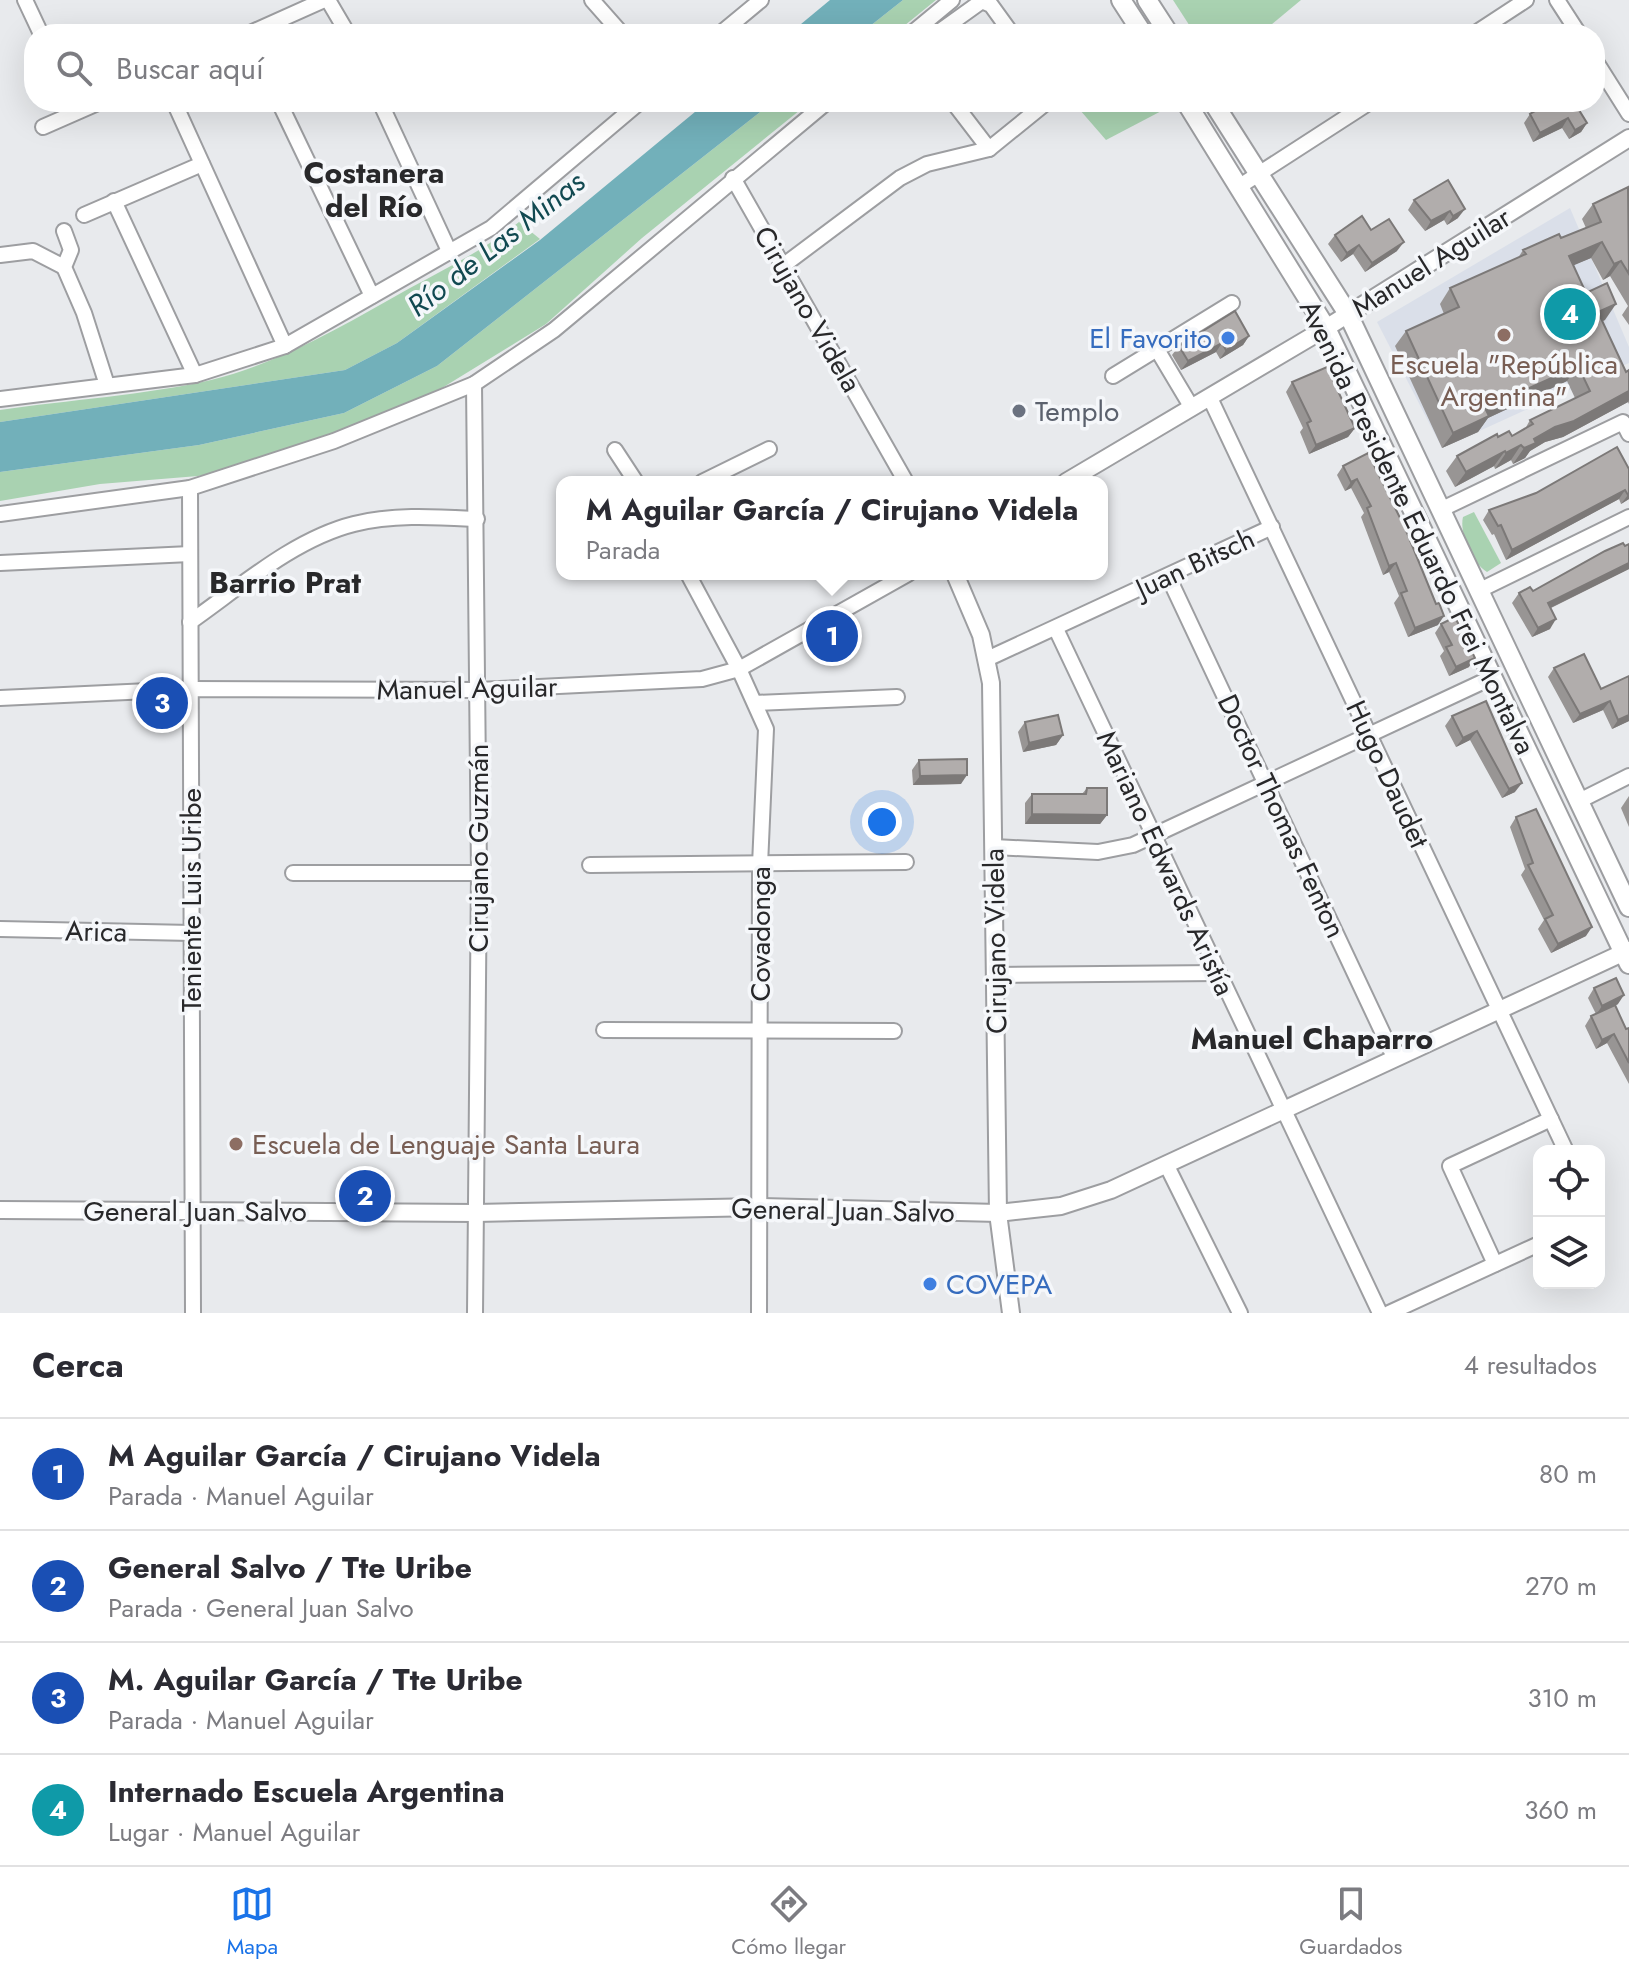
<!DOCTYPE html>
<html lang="es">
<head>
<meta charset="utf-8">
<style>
  :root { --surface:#fff; --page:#f7f7f7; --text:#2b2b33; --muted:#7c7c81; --line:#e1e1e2; --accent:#1a73e8 }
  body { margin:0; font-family:Jost,sans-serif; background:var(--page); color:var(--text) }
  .controls { position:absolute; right:24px; bottom:24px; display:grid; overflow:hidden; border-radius:16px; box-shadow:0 8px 32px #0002 }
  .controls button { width:72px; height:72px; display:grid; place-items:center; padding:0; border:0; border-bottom:2px solid var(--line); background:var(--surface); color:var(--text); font:40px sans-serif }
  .you { position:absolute; left:882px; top:822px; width:28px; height:28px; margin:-20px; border:6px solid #fff; border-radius:50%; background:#1a73e8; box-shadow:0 0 0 12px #1a73e833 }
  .badge { display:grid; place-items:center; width:52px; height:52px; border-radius:50%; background:var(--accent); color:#fff; font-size:26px; font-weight:700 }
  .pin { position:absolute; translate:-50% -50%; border:4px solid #fff; box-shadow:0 2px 8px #0006 }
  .popup { position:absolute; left:556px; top:476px; width:552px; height:104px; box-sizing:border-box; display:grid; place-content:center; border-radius:16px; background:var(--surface); filter:drop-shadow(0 2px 6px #0005); font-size:26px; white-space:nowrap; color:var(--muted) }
  .popup b { font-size:30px; color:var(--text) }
  .popup::after { content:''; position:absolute; left:50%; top:100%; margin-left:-16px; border:16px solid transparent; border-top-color:var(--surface) }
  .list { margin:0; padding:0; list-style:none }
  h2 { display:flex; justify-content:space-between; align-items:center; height:104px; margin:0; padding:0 32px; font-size:34px }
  h2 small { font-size:26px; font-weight:400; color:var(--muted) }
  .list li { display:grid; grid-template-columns:52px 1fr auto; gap:24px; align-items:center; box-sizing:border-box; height:112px; padding:0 32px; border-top:2px solid var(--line) }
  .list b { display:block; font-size:30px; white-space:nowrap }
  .list p { margin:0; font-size:26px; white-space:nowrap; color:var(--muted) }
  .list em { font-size:26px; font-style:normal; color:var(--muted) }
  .icon { flex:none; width:44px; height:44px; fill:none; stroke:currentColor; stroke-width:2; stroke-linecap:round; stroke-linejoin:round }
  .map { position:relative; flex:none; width:1629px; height:1313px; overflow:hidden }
  .search { position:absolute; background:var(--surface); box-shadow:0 8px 32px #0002; left:24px; right:24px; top:24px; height:88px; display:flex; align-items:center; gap:20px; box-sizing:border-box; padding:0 28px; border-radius:32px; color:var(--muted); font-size:30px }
  .sheet { height:552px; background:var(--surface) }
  nav { display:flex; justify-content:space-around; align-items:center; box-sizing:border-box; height:112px; border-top:2px solid var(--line); background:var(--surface); font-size:22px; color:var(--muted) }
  nav a { display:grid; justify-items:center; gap:4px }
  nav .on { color:var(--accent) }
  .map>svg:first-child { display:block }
</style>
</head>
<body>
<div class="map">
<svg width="1629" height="1313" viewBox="0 0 1629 1313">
  <rect width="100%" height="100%" fill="#e8eaed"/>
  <path fill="#dadfe9" d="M1570,208L1629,347V363L1442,448L1377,322Z"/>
  <g fill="#a9d2b1">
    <path d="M903,0H936L894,34H860Z"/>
    <path d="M1173,0H1301L1260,34H1195Z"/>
    <path d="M773,102H810L642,238L546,324L442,388L364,422L240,467L198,476L100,484L0,501V472L199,445L344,413L437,366Z"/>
    <path d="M1073,102L1169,107L1106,140Z"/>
    <path d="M519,222L540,239L397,343L345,370L0,422V410C67,400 147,395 211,380C283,362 346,324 410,288C447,268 486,249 519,222Z"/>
    <path d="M1474,512L1501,563L1487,572C1472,563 1459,533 1463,517Z"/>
  </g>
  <g fill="#72b0ba">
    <path d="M830,0H903L860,34H789Z"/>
    <path d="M707,102H773L437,366L344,413L199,445L0,472V422L345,370L397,343L540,240Z"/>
  </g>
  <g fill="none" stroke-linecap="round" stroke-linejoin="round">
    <defs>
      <g id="minor">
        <path d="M25,0L41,34"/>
        <path d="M328,0L348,34"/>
        <path d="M592,0L622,34"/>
        <path d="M1557,0L1579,34"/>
        <path d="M248,34L324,0"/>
        <path d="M720,34L761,0"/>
        <path d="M911,34L952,0"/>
        <path d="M936,34L982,1L991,5L1012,34"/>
        <path d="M1474,34L1526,0"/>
        <path d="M1595,60L1629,114"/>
        <path d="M174,102L285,346"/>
        <path d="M279,102L372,296"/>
        <path d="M380,102L450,253"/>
        <path d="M953,102L989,149"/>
        <path d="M43,127L100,102"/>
        <path d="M733,178L906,482"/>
        <path d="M1240,186L1370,102"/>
        <path d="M114,201L195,375"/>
        <path d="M84,215L202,164"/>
        <path d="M64,231L71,250L64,267L84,313L107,385"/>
        <path d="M0,255L33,251L64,267"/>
        <path d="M784,265L900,178L927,164L989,149L1047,102"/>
        <path d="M1158,351L1192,408"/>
        <path d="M1113,376L1232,303"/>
        <path d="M474,384L479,873L475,1313"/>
        <path d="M1210,398L1566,1151"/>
        <path d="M0,399L195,375L285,346L491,228L640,102"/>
        <path d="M615,450L636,482"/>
        <path d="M702,482L769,449"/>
        <path d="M190,488L193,1313"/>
        <path d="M1440,510L1623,422L1629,434"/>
        <path d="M0,514L190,488L334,441L474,384L554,330L827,102"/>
        <path d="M0,563L190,554"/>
        <path d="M688,574L739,669L766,729L760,865L759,1313"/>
        <path d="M1168,576L1394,1057"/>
        <path d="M1480,590L1629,517"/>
        <path d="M190,622C240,587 294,539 354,524C393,514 437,517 477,519"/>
        <path d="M1056,629L1380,1313"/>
        <path d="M987,659L1272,527"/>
        <path d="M0,698L191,689L478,690L702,679L739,669L908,574"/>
        <path d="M755,703L897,697"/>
        <path d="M1579,801L1629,776"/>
        <path d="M994,847L1098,852L1133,845L1493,677"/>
        <path d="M590,865L906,862"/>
        <path d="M293,873H479"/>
        <path d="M0,929L192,933"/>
        <path d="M995,975L1219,973"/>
        <path d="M604,1030L894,1031"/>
        <path d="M1166,1164L1240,1313"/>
        <path d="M1495,1264L1450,1166L1551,1119"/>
        <path d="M1389,1313L1539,1244"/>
      </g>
      <g id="tertiary">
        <path d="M1066,482L1326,328L1629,138"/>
        <path d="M955,574L981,635L991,683L998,1213L1011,1313"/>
        <path d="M0,1210L476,1213L759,1207L998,1213L1061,1206L1111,1190L1629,950"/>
      </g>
      <g id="secondary">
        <path d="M1121,0L1143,34"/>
        <path d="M1147,0L1169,34"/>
        <path d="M1186,102L1326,328L1629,964"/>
        <path d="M1213,102L1348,314L1629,907"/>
      </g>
    </defs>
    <use href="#minor" stroke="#9d9ea1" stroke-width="18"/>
    <use href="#tertiary" stroke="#9d9ea1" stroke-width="20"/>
    <use href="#secondary" stroke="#9d9ea1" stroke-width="22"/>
    <use href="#minor" stroke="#fff" stroke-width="14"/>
    <use href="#tertiary" stroke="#fff" stroke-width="16"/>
    <use href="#secondary" stroke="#fff" stroke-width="18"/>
  </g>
  <g fill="#989594">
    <path d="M1530,114H1582L1587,123L1581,132L1569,139L1562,128L1533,142L1524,123Z"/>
    <path d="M1448,180L1458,218L1447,225L1444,220L1425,231L1408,210L1414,200Z"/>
    <path d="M1629,188V325L1622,315L1628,306L1610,276L1603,280L1591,258L1573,265L1586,293L1605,320L1602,321L1626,372L1629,370V404L1628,402L1563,437L1545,442L1530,451L1525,458L1513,464L1511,460L1495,469L1494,466L1455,487L1446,471L1457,456L1498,437L1512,436L1525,429L1530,420L1575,398L1567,381L1488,418L1478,432L1442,448L1395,346L1406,331L1444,314L1440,304L1450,288L1518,258L1523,250L1561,238L1586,228L1582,219L1593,204Z"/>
    <path d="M1371,230L1397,251L1365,272L1353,254L1341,262L1328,244L1335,235Z"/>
    <path d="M1249,336L1243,345L1220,359L1216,352L1181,370L1172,355L1179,346Z"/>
    <path d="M1292,382L1355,428L1348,437L1309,454L1300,432L1303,428L1286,392Z"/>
    <path d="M1617,447L1629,499L1621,504L1619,499L1506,560L1494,534L1492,535L1483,520L1489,510L1536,493Z"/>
    <path d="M1368,453L1438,625L1408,637L1394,603L1399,596L1389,572L1383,575L1361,517L1364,513L1351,488L1345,491L1337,475L1343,466Z"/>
    <path d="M1629,544V569L1551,608L1550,629L1532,637L1512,603L1519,593L1533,591Z"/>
    <path d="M1441,624L1469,667L1449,676L1440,656L1444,651L1435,633Z"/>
    <path d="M1554,668L1601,689L1629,676V721L1612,729L1603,710L1573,723L1548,677Z"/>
    <path d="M1486,701L1515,792L1502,798L1470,740L1456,747L1445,726L1452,716Z"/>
    <path d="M1025,722L1063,735L1056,745L1023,752L1018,732Z"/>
    <path d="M919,760L961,784L913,785L912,770Z"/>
    <path d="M1087,788L1107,815L1100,824H1025V803L1032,794H1082Z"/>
    <path d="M1629,796V827L1621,808Z"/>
    <path d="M1516,817L1586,936L1551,953L1538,929L1544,920L1521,875L1525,869L1510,827Z"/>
    <path d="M1594,988L1618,1004L1615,1006L1626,1029L1629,1028V1084L1607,1043L1596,1049L1585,1026L1591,1016L1596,1014L1588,998Z"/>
  </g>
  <g fill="#7c7978">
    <path d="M1568,118L1562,128L1533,142L1540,133Z"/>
    <path d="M1587,123L1581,132L1569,139L1575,130Z"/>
    <path d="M1465,209L1458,218L1447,225L1453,216Z"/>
    <path d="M1450,211L1444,220L1425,231L1431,221Z"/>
    <path d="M1404,242L1397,251L1365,272L1372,263Z"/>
    <path d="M1602,242L1591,258L1558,272L1569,256Z"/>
    <path d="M1359,245L1353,254L1341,262L1347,253Z"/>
    <path d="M1621,261L1610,276L1603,280L1614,264Z"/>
    <path d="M1616,304L1605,320L1587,328L1598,312Z"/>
    <path d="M1249,336L1243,345L1220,359L1226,350Z"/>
    <path d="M1222,343L1216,352L1181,370L1188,361Z"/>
    <path d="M1578,366L1567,381L1488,418L1478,432L1442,448L1453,433L1485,408Z"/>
    <path d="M1629,391V400L1628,402L1563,437L1545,442L1530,451L1525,458L1513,464L1524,448L1534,439L1555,427Z"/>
    <path d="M1355,428L1348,437L1309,454L1316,445Z"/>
    <path d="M1521,445L1511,460L1495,469L1506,453Z"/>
    <path d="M1505,451L1494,466L1455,487L1466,472Z"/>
    <path d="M1357,479L1351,488L1345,491L1351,482Z"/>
    <path d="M1625,490L1619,499L1506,560L1512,550Z"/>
    <path d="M1629,494V499L1621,504L1628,495Z"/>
    <path d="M1396,563L1389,572L1383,575L1389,566Z"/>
    <path d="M1629,563V569L1542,612L1548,603Z"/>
    <path d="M1444,616L1438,625L1408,637L1415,628Z"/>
    <path d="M1556,619L1550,629L1532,637L1538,628Z"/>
    <path d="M1475,658L1469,667L1449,676L1456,667Z"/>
    <path d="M1610,701L1603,710L1573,723L1580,714Z"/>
    <path d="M1629,715V721L1612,729L1618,720Z"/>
    <path d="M1477,731L1470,740L1456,747L1463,738Z"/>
    <path d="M1063,735L1056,745L1023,752L1029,743Z"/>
    <path d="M967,775L961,784L913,785L920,776Z"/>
    <path d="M1522,783L1515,792L1502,798L1509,789Z"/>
    <path d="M1032,814L1107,815L1100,824H1025Z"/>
    <path d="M1592,927L1586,936L1551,953L1558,944Z"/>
    <path d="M1624,995L1618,1004L1596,1015L1602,1006Z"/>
    <path d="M1614,1034L1607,1043L1596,1049L1602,1040Z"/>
  </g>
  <g fill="#b1adac" stroke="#7c7978" stroke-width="2">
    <path d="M1551,102H1586L1588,105L1579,110L1587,123L1575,130L1568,118L1540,133L1530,114Z"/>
    <path d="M1448,180L1465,209L1453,216L1450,211L1431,221L1414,200Z"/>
    <path d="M1628,187L1629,274L1621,261L1614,264L1602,242L1569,256L1586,293L1607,283L1616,304L1598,312L1626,372L1629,370V391L1574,421L1555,427L1534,439L1536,443L1524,448L1521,445L1506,453L1505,451L1466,472L1457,456L1497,434L1498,437L1509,431L1512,436L1533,424L1530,420L1590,391L1578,366L1485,408L1489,416L1453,433L1406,331L1459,307L1450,288L1526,254L1523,250L1559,234L1561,238L1601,222L1593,204Z"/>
    <path d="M1362,216L1371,230L1389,219L1404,242L1372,263L1359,245L1347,253L1335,235Z"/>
    <path d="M1235,311L1249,336L1226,350L1222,343L1188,361L1179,346Z"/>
    <path d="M1327,367L1355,428L1316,445L1307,423L1311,421L1292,382Z"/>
    <path d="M1617,447L1629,469V494L1628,495L1625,490L1512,550L1501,525L1498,526L1489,510L1536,493Z"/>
    <path d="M1368,453L1405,528L1436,604L1439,603L1444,616L1415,628L1401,593L1407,591L1396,563L1389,566L1367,508L1371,506L1357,479L1351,482L1343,466Z"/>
    <path d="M1623,543L1625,546L1629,544V563L1548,603L1556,619L1538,628L1519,593L1530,587L1533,591L1605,551Z"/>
    <path d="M1455,617L1475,658L1456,667L1446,647L1452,645L1441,624Z"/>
    <path d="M1584,654L1601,689L1629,676V715L1618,720L1610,701L1580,714L1554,668Z"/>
    <path d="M1486,701L1522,783L1509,789L1477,731L1463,738L1452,716Z"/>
    <path d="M1058,715L1063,735L1029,743L1025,722Z"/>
    <path d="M967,759V775L920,776L919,760Z"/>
    <path d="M1087,788H1107V815L1032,814V794H1086Z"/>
    <path d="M1536,809L1592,927L1558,944L1545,919L1553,915L1528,865L1533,863L1516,817Z"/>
    <path d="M1616,978L1624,995L1602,1006L1594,988Z"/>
    <path d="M1615,1005L1626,1029L1629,1028V1063L1614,1034L1602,1040L1591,1016Z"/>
  </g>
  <g fill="#8d6e63" stroke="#f5f7fa" stroke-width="3">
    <circle cx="1504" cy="335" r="8"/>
    <circle cx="236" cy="1144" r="8"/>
  </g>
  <g fill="#3f7fe0" stroke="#f5f7fa" stroke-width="3">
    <circle cx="1228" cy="338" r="8"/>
    <circle cx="930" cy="1284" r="8"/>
  </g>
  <circle fill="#6b7280" stroke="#f5f7fa" stroke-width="3" cx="1019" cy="411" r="8"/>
  <g text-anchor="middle" stroke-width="7" stroke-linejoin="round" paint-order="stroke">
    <g font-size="28" fill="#28282a" stroke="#f5f7fa">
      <text transform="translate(1431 262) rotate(-32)" y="10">Manuel Aguilar</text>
      <text transform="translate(808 309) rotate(60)" y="10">Cirujano Videla</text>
      <text transform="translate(1418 527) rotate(64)" y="10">Avenida Presidente Eduardo Frei Montalva</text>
      <text transform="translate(1195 563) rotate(-25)" y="10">Juan Bitsch</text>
      <text transform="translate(467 688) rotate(-1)" y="10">Manuel Aguilar</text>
      <text transform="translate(1388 774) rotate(65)" y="10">Hugo Daudet</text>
      <text transform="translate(1282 816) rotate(65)" y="10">Doctor Thomas Fenton</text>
      <text transform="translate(478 848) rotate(-90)" y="10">Cirujano Guzmán</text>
      <text transform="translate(1166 863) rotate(65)" y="10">Mariano Edwards Aristía</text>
      <text transform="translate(191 900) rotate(-90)" y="10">Teniente Luis Uribe</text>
      <text transform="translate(96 931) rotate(1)" y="10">Arica</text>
      <text transform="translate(760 934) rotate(-90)" y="10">Covadonga</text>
      <text transform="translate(995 941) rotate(-91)" y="10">Cirujano Videla</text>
      <text transform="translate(843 1210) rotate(1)" y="10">General Juan Salvo</text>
      <text x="195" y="1221">General Juan Salvo</text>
    </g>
    <g font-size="28" fill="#366cbe" stroke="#f5f7fa" text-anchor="end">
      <text x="1212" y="348">El Favorito</text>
      <text x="946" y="1294" text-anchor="start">COVEPA</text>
    </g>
    <g font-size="28" fill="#785e54" stroke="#f5f7fa">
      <text x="1504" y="374">Escuela "República<tspan x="1504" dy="32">Argentina"</tspan></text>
      <text x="252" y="1154" text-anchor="start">Escuela de Lenguaje Santa Laura</text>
    </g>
    <g font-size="28" fill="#5b616d" stroke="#f5f7fa" text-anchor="start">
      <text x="1035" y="421">Templo</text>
    </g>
    <g font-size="30" font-weight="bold" fill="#28282a" stroke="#f5f7fa">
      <text x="374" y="183">Costanera<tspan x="374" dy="34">del Río</tspan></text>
      <text x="285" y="593">Barrio Prat</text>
      <text x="1312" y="1049">Manuel Chaparro</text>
    </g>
    <g font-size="30" font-style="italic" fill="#114951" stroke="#f5f7fa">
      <text transform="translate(496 244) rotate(-38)" y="10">Río de Las Minas</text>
    </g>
  </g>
</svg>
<div class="controls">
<button><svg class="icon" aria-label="locate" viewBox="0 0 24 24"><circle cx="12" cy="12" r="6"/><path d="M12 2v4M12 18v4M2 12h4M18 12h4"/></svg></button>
<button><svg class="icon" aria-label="layers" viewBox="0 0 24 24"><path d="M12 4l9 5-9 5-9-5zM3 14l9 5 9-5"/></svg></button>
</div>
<div class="you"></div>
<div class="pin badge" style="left:832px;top:636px;background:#1a4fb4">1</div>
<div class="popup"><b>M Aguilar García / Cirujano Videla</b>Parada</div>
<div class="pin badge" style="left:365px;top:1196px;background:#1a4fb4">2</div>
<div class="pin badge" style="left:162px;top:703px;background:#1a4fb4">3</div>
<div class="pin badge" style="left:1570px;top:314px;background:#0f9aa8">4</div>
<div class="search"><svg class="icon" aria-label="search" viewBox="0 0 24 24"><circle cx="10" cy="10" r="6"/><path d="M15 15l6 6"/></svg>Buscar aquí</div>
</div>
<section class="sheet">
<h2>Cerca<small>4 resultados</small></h2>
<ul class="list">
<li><span class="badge" style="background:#1a4fb4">1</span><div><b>M Aguilar García / Cirujano Videla</b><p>Parada · Manuel Aguilar</p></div><em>80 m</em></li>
<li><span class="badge" style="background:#1a4fb4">2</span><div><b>General Salvo / Tte Uribe</b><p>Parada · General Juan Salvo</p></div><em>270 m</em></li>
<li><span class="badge" style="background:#1a4fb4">3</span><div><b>M. Aguilar García / Tte Uribe</b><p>Parada · Manuel Aguilar</p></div><em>310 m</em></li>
<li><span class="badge" style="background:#0f9aa8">4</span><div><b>Internado Escuela Argentina</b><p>Lugar · Manuel Aguilar</p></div><em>360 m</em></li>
</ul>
</section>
<nav>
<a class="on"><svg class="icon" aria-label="map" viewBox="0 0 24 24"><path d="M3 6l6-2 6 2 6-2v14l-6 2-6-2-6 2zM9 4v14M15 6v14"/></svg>Mapa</a>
<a><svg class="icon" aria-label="directions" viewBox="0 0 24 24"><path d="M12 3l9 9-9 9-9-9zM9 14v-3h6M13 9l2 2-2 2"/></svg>Cómo llegar</a>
<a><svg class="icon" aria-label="saved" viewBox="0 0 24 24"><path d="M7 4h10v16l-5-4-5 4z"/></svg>Guardados</a>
</nav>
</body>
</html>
